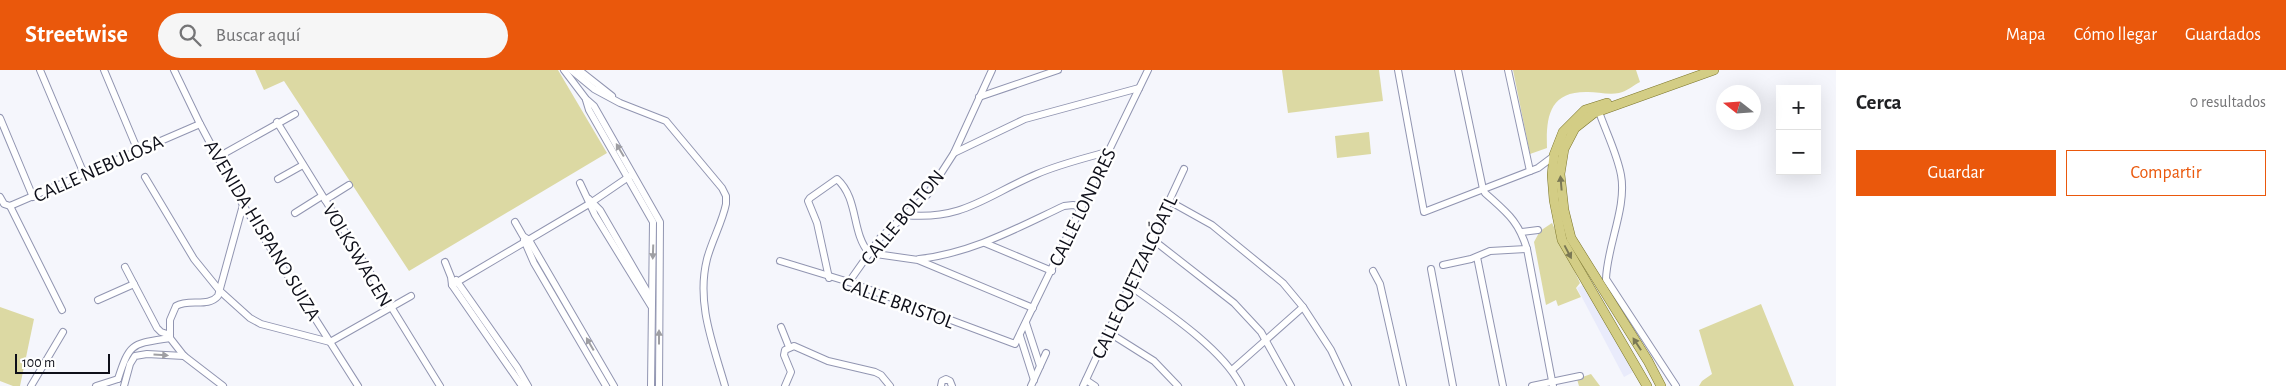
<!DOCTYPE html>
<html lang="es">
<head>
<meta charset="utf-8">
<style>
  :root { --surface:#fff; --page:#f6f6f6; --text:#202124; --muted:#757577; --line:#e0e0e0; --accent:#ea580c }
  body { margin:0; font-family:"Alegreya Sans",sans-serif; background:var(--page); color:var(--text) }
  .controls { position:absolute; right:15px; top:15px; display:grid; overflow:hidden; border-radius:0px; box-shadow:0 5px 20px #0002 }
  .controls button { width:45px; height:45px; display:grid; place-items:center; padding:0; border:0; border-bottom:1px solid var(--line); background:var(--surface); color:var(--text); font:25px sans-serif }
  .compass { position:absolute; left:1716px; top:15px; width:45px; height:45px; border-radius:50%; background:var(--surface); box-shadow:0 5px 20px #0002; rotate:287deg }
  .scale { position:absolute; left:15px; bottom:12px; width:95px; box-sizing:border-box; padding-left:5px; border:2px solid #0e0f19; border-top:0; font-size:14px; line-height:18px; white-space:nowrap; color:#0e0f19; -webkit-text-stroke:4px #fff; paint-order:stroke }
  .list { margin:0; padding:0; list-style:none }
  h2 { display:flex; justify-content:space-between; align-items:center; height:65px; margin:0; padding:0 20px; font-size:21px }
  h2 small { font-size:16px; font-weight:400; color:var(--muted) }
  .actions { display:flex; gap:10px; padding:15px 20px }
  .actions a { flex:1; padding:11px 0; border:1px solid var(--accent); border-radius:0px; text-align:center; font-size:18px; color:var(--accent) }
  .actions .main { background:var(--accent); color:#fff }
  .icon { flex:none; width:28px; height:28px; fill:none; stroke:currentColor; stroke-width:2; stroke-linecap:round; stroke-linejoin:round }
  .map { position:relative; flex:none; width:1836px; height:316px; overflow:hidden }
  header { display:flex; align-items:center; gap:30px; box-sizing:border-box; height:70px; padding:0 25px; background:var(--accent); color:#fff }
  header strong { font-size:24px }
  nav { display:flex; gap:28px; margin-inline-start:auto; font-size:18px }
  .search { width:350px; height:45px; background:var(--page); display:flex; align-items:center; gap:12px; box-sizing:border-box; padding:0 18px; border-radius:28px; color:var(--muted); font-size:19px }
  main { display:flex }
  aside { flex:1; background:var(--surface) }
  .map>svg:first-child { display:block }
</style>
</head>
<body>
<header>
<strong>Streetwise</strong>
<div class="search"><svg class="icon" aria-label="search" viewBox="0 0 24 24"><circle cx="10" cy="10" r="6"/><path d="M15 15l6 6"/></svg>Buscar aquí</div>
<nav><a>Mapa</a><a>Cómo llegar</a><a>Guardados</a></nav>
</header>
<main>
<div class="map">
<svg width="1836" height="316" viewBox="0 0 1836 316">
  <rect width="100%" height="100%" fill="#f5f6fc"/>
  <path fill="#e9ebfb" d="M1584,214L1635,301L1624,307L1577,218Z"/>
  <g fill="#dcd9a3">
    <path d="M255,0H558L607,83L409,201L284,11L264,20Z"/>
    <path d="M1282,0H1379L1383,31L1288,43Z"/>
    <path d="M1513,0H1636L1640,12C1634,15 1626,22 1619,23C1609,25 1597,22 1588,22C1549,21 1546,47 1547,78L1530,84Z"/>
    <path d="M1369,62L1371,84L1337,88L1335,66Z"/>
    <path d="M1552,153L1580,213L1576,218L1581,227L1558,236L1556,230L1546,235L1534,172L1540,161Z"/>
    <path d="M1761,234L1794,316H1699L1702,311L1712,304L1699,260Z"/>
    <path d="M0,237L34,249L20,316H13L0,311Z"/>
    <path d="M1591,304L1600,316H1579L1577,309Z"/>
  </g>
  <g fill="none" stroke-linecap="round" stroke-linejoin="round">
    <defs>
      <g id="minor">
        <path d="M40,0L84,104"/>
        <path d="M104,0L138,81"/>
        <path d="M174,0L200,54L243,135L358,316"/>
        <path d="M564,0L586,29L594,36L660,152L659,316"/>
        <path d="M571,0L594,19L620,33L666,51L722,118L726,126V134C722,153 712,170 707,189C696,233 713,274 725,316"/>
        <path d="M579,0L612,26"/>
        <path d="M1398,0L1424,142L1538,98L1554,86"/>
        <path d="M1458,0L1483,119L1485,123C1507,143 1518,150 1527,179L1553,316"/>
        <path d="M1508,0L1530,101"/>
        <path d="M979,27L1058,0"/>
        <path d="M586,30L589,40L653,152L651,316"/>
        <path d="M1598,39C1605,60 1617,83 1621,105C1627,137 1607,176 1606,209L1676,316"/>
        <path d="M0,48L33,127"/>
        <path d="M277,52L440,316"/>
        <path d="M954,83L1025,49L1139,18"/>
        <path d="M218,87L295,44"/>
        <path d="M145,107L194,189L220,221L250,248L261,254L330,272L411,226"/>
        <path d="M278,109L303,95"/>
        <path d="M580,113L595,145L651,236"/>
        <path d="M0,127L4,134L10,136L200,54"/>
        <path d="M589,129L600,140L651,228"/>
        <path d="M325,130L349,115"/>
        <path d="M1169,131L1212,155L1283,213L1303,237L1331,280L1348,316"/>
        <path d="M10,136L62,240"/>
        <path d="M295,143L322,126"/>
        <path d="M905,145C963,151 987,125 1037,104C1060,94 1086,88 1110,81"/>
        <path d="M515,152L523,166L529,170L614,316"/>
        <path d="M1522,162L1538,160"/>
        <path d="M1152,169L1234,233L1261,262L1291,316"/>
        <path d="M524,170L534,193L606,316"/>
        <path d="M985,173L1052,201"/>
        <path d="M1477,187L1503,316"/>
        <path d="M919,189C972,183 1017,158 1064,136L1073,135L1082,137"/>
        <path d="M780,191L849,212L1015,274L1148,0"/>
        <path d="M445,192L451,207L452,215L522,316"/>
        <path d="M1443,195L1471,189L1490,181L1527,179"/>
        <path d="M125,197L157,258L161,262L170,265"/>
        <path d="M1431,199L1453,316"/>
        <path d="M1373,201L1380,214L1403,316"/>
        <path d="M829,208L817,153L808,131L810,128L837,109C859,129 851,162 869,183L918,190L1033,238"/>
        <path d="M456,210L517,297L528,316"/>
        <path d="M849,212L880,168L927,125L954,83L992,0"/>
        <path d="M452,215L589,134L630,106"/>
        <path d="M1130,216C1164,240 1223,279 1241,316"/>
        <path d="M98,230L134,214"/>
        <path d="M1026,253L1040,296"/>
        <path d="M781,257L789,277"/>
        <path d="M1108,262L1154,291L1178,316"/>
        <path d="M1020,266L1034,310"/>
        <path d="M170,268V250L176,236C189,228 208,238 218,226L243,135"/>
        <path d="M170,268L184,286L223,316"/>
        <path d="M1232,300L1303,237"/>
        <path d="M118,309C130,272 132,274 170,268"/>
        <path d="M1086,310L1095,316"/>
        <path d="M31,316L63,262"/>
        <path d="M96,316L118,309"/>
        <path d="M124,316L130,294L135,286L147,284L184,286"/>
        <path d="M785,316L791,302L784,285L785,280L794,276L828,291L875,302L881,305L890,316"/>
        <path d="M941,316L942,311L946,309L950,311L952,316"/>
        <path d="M1031,316L1046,283"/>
        <path d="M1083,316L1184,99"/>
        <path d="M1532,316L1580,306"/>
      </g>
      <g id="major">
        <path d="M1607,33L1585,40L1563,62L1554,85L1552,105L1554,130L1562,170L1647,316"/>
        <path d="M1661,316L1648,291L1571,168L1564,140L1560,104L1564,79L1575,58L1594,43L1714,0"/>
      </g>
    </defs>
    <use href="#minor" stroke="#9195b1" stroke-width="8"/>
    <use href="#major" stroke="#7b752b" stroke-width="10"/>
    <use href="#minor" stroke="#fff" stroke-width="6"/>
    <use href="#major" stroke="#d3cd85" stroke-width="9"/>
  </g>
  <defs><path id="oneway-solid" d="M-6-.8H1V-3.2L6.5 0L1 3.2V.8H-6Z" transform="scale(1.25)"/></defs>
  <g fill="#9f9fa3">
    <use href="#oneway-solid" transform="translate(620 80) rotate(-121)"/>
    <use href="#oneway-solid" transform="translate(653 182) rotate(92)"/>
    <use href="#oneway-solid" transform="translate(659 267) rotate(-90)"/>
    <use href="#oneway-solid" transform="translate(590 274) rotate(-120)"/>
    <use href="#oneway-solid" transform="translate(161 285) rotate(3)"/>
  </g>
  <g fill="#7a7854">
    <use href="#oneway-solid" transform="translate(1561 113) rotate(-95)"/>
    <use href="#oneway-solid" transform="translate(1568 182) rotate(62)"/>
    <use href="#oneway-solid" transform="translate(1637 274) rotate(-123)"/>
  </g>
  <g text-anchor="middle" stroke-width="5" stroke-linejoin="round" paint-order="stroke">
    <g font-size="20" fill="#0e0f19" stroke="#fff">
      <text transform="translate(98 98) rotate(-24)" y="7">CALLE NEBULOSA</text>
      <text transform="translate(1082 137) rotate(-64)" y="7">CALLE LONDRES</text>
      <text transform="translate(902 147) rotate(-50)" y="7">CALLE BOLTON</text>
      <text transform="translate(263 160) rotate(59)" y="7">AVENIDA HISPANO SUIZA</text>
      <text transform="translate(358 185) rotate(59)" y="7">VOLKSWAGEN</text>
      <text transform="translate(1134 207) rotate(-65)" y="7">CALLE QUETZALCÓATL</text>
      <text transform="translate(898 232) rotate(20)" y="7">CALLE BRISTOL</text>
    </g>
  </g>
</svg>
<div class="controls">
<button>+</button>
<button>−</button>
</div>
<svg class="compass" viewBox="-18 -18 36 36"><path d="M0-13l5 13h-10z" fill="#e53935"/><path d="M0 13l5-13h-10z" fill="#757577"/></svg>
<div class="scale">100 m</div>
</div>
<aside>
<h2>Cerca<small>0 resultados</small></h2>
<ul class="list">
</ul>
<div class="actions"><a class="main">Guardar</a><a>Compartir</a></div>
</aside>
</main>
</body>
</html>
